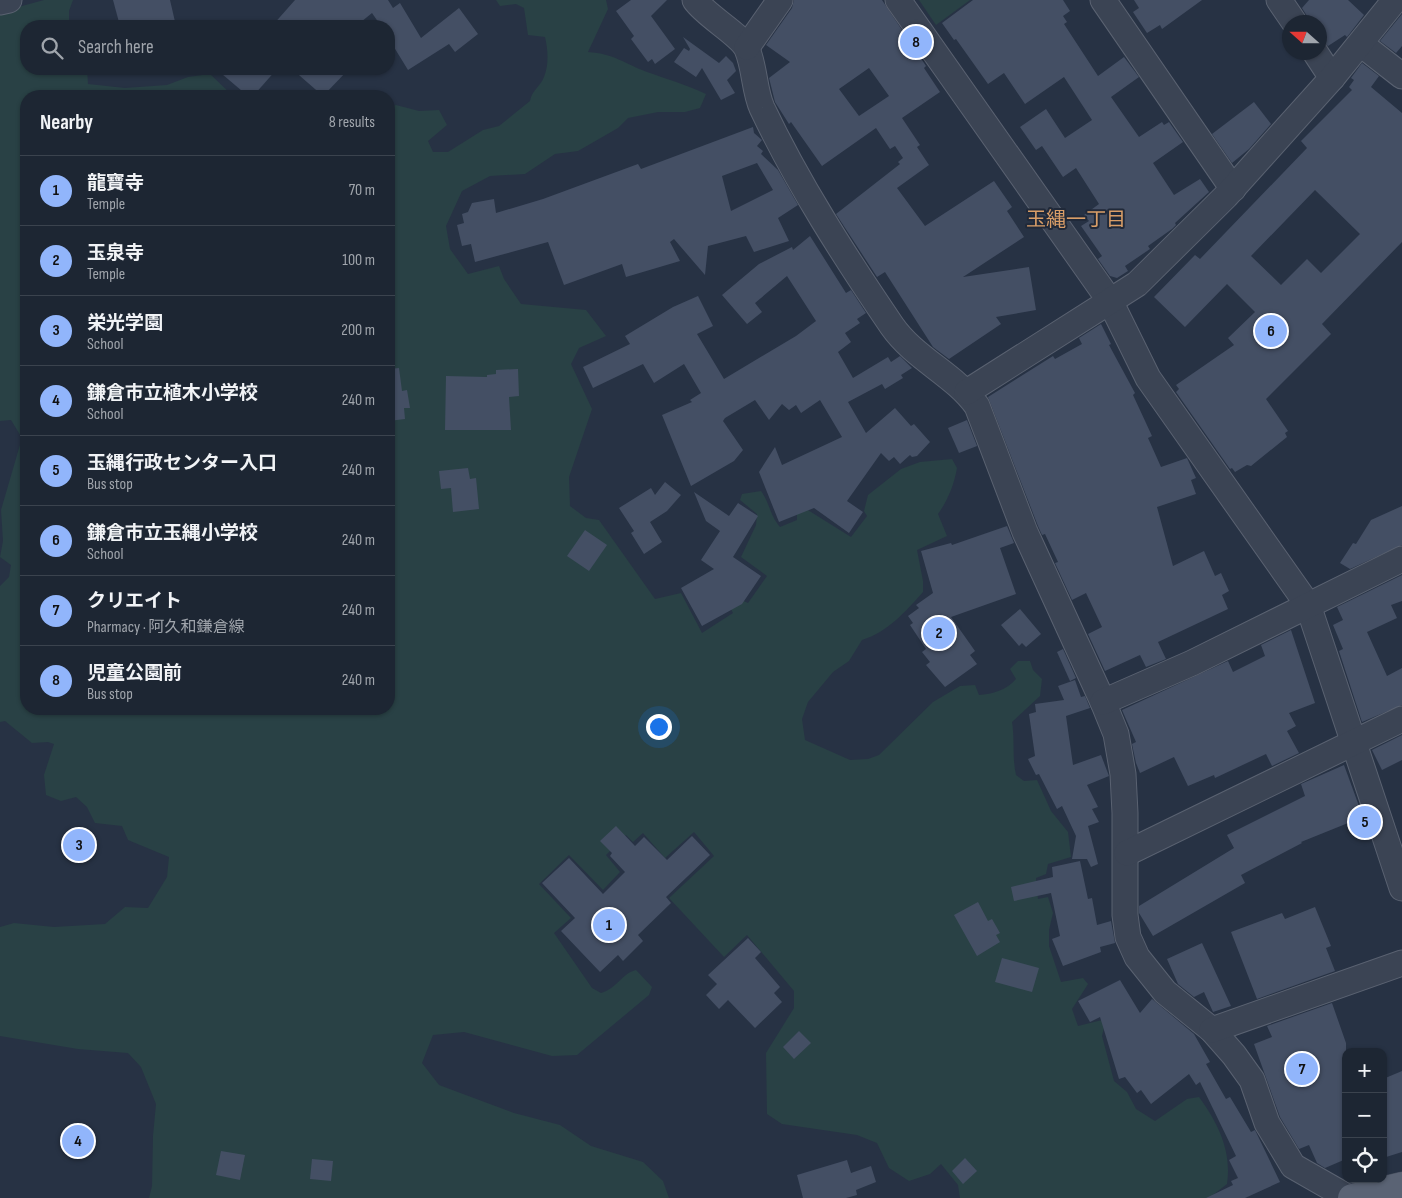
<!DOCTYPE html>
<html lang="en">
<head>
<meta charset="utf-8">
<style>
  :root { --surface:#1d2633; --page:#2a323f; --text:#f1f3f6; --muted:#a0a5ac; --line:#3b434e; --accent:#91b5fb }
  body { margin:0; font-family:"Sofia Sans Condensed","Noto Sans JP",sans-serif; background:var(--page); color:var(--text) }
  .controls { position:absolute; right:15px; bottom:15px; display:grid; overflow:hidden; border-radius:10px; box-shadow:0 1px 4px #0004 }
  .controls button { width:45px; height:45px; display:grid; place-items:center; padding:0; border:0; border-bottom:1px solid var(--line); background:var(--surface); color:var(--text); font:25px sans-serif }
  .compass { position:absolute; left:1282px; top:15px; width:45px; height:45px; border-radius:50%; background:var(--surface); box-shadow:0 1px 4px #0004; rotate:291deg }
  .you { position:absolute; left:658px; top:726px; width:18px; height:18px; margin:-12px; border:4px solid #fff; border-radius:50%; background:#1a73e8; box-shadow:0 0 0 8px #1a73e833 }
  .badge { display:grid; place-items:center; width:32px; height:32px; border-radius:50%; background:var(--accent); color:#111; font-size:16px; font-weight:700 }
  .pin { position:absolute; translate:-50% -50%; border:2px solid #fff; box-shadow:0 1px 5px #0006 }
  .list { margin:0; padding:0; list-style:none }
  h2 { display:flex; justify-content:space-between; align-items:center; height:65px; margin:0; padding:0 20px; font-size:21px }
  h2 small { font-size:16px; font-weight:400; color:var(--muted) }
  .list li { display:grid; grid-template-columns:32px 1fr auto; gap:15px; align-items:center; box-sizing:border-box; height:70px; padding:0 20px; border-top:1px solid var(--line) }
  .list b { display:block; font-size:19px; white-space:nowrap }
  .list p { margin:0; font-size:16px; white-space:nowrap; color:var(--muted) }
  .list em { font-size:16px; font-style:normal; color:var(--muted) }
  .icon { flex:none; width:28px; height:28px; fill:none; stroke:currentColor; stroke-width:2; stroke-linecap:round; stroke-linejoin:round }
  .map { position:relative; flex:none; width:1402px; height:1198px; overflow:hidden }
  .search { position:absolute; background:var(--surface); box-shadow:0 1px 4px #0004; left:20px; top:20px; width:375px; height:55px; display:flex; align-items:center; gap:12px; box-sizing:border-box; padding:0 18px; border-radius:20px; color:var(--muted); font-size:19px }
  .panel { position:absolute; background:var(--surface); box-shadow:0 1px 4px #0004; left:20px; top:90px; width:375px; height:625px; border-radius:20px }
  .map>svg:first-child { display:block }
</style>
</head>
<body>
<div class="map">
<svg width="1402" height="1198" viewBox="0 0 1402 1198">
  <rect width="100%" height="100%" fill="#273244"/>
  <g fill="#294145">
    <path d="M44,0H73L69,11V26H26V69H87L88,84L125,88L167,85L188,77L210,74L233,96H26V709H389V107L396,105L419,111L439,110L447,125L428,141L433,152H448L483,130L499,126L530,101C532,90 540,87 544,77C549,65 548,49 545,37L528,35L524,8L516,4L500,6L496,0H606L608,9L588,52C615,54 623,63 647,72C667,79 687,85 706,94L700,108L685,112H658L628,118L618,128L578,151L555,154L525,174L490,176L462,191L446,226L450,249L468,274L499,266L504,279L521,304L586,310L606,336L579,348L571,364L592,409L569,477L570,506L586,518L599,520L655,599L681,593L702,633L733,613L728,603L735,597L748,603L767,576L741,557L756,525L757,514L740,500L742,494L761,491C770,503 769,514 780,527L797,520V509L803,507L851,537L867,516L864,511L868,495L901,469L920,462L952,459L957,468C954,485 948,500 938,514L947,536L917,550L923,581V592C905,612 888,632 862,640L849,661L833,672L808,702L802,719L805,740L850,760L868,759L879,755L933,702L960,686L975,685L979,695C992,694 1007,690 1016,679L1010,669L1018,661H1030L1033,670L1042,679L1040,696L1012,722C1015,740 1012,757 1016,775L1024,781L1037,780L1051,811L1068,832L1071,857L1048,864L1046,874L1036,878L1038,899L1048,897L1053,913L1049,930V946L1061,982L1083,978L1088,984L1072,1009L1078,1026L1106,1019L1102,1036L1114,1081L1127,1092L1136,1109L1155,1121L1187,1099L1199,1097C1218,1123 1232,1151 1227,1184L1209,1198H960L958,1185L941,1164L930,1174L909,1181L889,1168L877,1143L857,1135L782,1124L767,1114L766,1053L794,1008V991L747,935L724,957L669,898L714,856L694,832L665,858L643,833L633,842L626,835L606,855L620,872L603,890L569,855L539,884L571,918L554,933L592,988L601,993C618,988 622,973 636,970L652,987L649,995L577,1055L552,1056L464,1032L433,1035L422,1063L439,1085L514,1113L560,1125L591,1146L643,1162L663,1181L669,1198H149L152,1186L153,1136L156,1104L141,1067L128,1053L78,1049L0,1036V927L14,923L54,927L105,924L125,907L148,908L167,877L169,857L128,840L122,826L95,823L87,807L76,797L61,801L46,795L44,775L54,744L48,742L32,743L5,721L0,722V586L9,577L11,565L0,557L3,541L1,510L22,438L11,420L0,421V12Z"/>
    <path d="M919,0H970L936,25Z"/>
  </g>
  <g fill="#444f64" fill-rule="evenodd">
    <path d="M113,0H170L176,26H120Z"/>
    <path d="M295,0H388L393,8L400,3L421,38L459,8L478,34L455,52L449,44L408,70L389,39V26H381L372,13L356,26H272Z"/>
    <path d="M631,0H667L651,16L675,49L655,64L652,59L648,62L631,39L634,36L616,11Z"/>
    <path d="M794,0H882L926,66L924,68L940,92L902,118L920,145L917,147L929,165L897,188L925,226L994,181L1012,207L1007,211L1024,237L963,277L1029,267L1036,310L996,317L1001,324L949,359L933,347L885,272L877,277L836,214L900,164L898,162L903,158L895,146L890,149L876,128L822,166L791,122L789,124L775,102L769,78L790,62L766,45L792,8ZM869,68L889,96L859,116L839,89Z"/>
    <path d="M973,0H1063L1070,11L1063,16L1067,22L1064,24L1098,76L1124,57L1139,77L1111,97L1139,137L1162,122L1164,125L1169,122L1183,142L1153,163L1174,195L1200,179L1209,192L1175,223L1176,225L1172,229L1148,246L1150,249L1125,266L1128,271L1117,278L1110,276L1098,259L1102,256L1081,226L1089,221L1084,215L1099,204L1076,168L1063,177L1042,146L1036,150L1020,127L1046,109L1065,138L1092,120L1064,77L1025,104L1004,73L988,84L956,39L954,40L942,23Z"/>
    <path d="M1134,0H1202L1162,29L1160,25L1147,33L1133,12L1139,8Z"/>
    <path d="M1309,0H1348L1364,15L1347,37L1345,35L1328,46L1320,39V22H1315L1307,16L1302,8Z"/>
    <path d="M1402,14V46L1396,53L1380,41Z"/>
    <path d="M683,37L719,63L726,56L733,63L736,71L727,80L735,93L721,100L702,68L696,77L674,62L684,48L689,51L690,49Z"/>
    <path d="M1362,63L1379,76L1371,87L1402,113V242L1322,324L1331,334L1266,399L1288,431L1285,433L1287,437L1251,466L1247,465L1235,472L1232,468L1230,469L1176,392L1179,389L1176,385L1234,345L1228,338L1255,312L1227,284L1185,327L1154,297L1195,255L1200,259L1307,148L1301,141L1352,90L1349,87L1354,80L1351,78ZM1315,190L1360,234L1321,273L1307,259L1281,285L1251,256Z"/>
    <path d="M216,69H277L253,96H248Z"/>
    <path d="M292,69H349L323,96Z"/>
    <path d="M1254,102L1271,124L1249,149L1232,163L1212,134Z"/>
    <path d="M753,127L754,133L762,140L757,146L763,151L761,154L778,170L798,205L778,218L789,241L754,252L746,236L708,246L705,275L674,239L670,242L680,261L626,277L622,264L564,285L548,242L475,262L471,244L462,246L457,225L464,223L462,214L468,212L472,203L494,199L496,213L543,199L638,164L641,169ZM757,163L773,190L731,211L722,176Z"/>
    <path d="M810,236L846,293L851,290L866,313L857,319L860,323L845,333L851,342L838,352L853,378L888,357L891,362L900,356L912,368L901,375L903,378L885,389L882,384L848,402L866,433L895,408L911,426L914,424L930,442L917,456L912,457L910,455L900,464L894,457L889,461L881,453L847,501L863,512L849,533L814,508L779,522L759,472L775,447L782,465L842,437L820,400L801,413L796,405L789,410L782,404L769,420L755,400L725,418L723,421L743,450L734,461L691,486L662,415L692,402L690,400L701,393L684,364L654,383L643,364L593,388L583,367L630,344L625,336L673,307L698,296L713,326L697,334L724,379L796,336L816,321L787,276L755,303L762,312L747,324L722,295L759,264L792,247L793,250Z"/>
    <path d="M1101,324L1111,344L1109,345L1135,393L1133,395L1152,436L1148,438L1161,467L1187,458L1196,478L1191,480L1196,494L1157,507L1173,566L1204,551L1215,576L1221,573L1229,591L1222,595L1228,609L1158,642L1166,659L1146,667L1140,655L1105,671L1088,634L1102,627L1086,593L1072,600L1055,563L1058,562L1045,534L1042,535L1038,526L988,397L1053,356L1055,359L1082,344L1079,338Z"/>
    <path d="M399,368L402,391L407,390L410,408H404L405,419L389,421V369Z"/>
    <path d="M518,369L519,396L509,397L511,430H445L446,376L487,377V375L496,374V370Z"/>
    <path d="M967,420L977,446L959,453L948,428Z"/>
    <path d="M468,468L470,479L476,478L479,509L453,512L451,488L441,489L439,471Z"/>
    <path d="M665,482L681,495L667,511L650,522L662,542L644,554L631,533L634,531L619,508L651,488L655,495Z"/>
    <path d="M694,492L729,516L738,503L758,516L733,557L761,576L742,604L702,626L681,588L714,569L701,560L720,531L706,521Z"/>
    <path d="M1402,506V545L1350,569L1340,563L1353,543L1356,544L1371,520Z"/>
    <path d="M1007,526L1014,543L1000,548L1016,594L951,617L975,651L970,655L977,664L945,687L926,665L930,662L922,652L926,649L910,625L913,623L908,616L919,608L916,605L933,593L921,551L951,543L952,545Z"/>
    <path d="M585,530L607,545L589,571L567,556Z"/>
    <path d="M1402,575V601L1391,605L1397,618L1367,632L1387,676L1402,668V705L1362,722L1339,651L1343,649L1333,625L1343,620L1337,607Z"/>
    <path d="M1020,609L1041,634L1026,647L1022,643L1019,646L1001,625Z"/>
    <path d="M1291,630L1315,703L1289,713L1296,726L1287,731L1299,753L1272,766L1266,754L1215,778L1214,775L1188,786L1174,757L1140,773L1136,763L1132,744L1136,742L1122,710L1228,661L1233,672L1265,656L1261,645Z"/>
    <path d="M1063,649L1076,678L1070,681L1057,652Z"/>
    <path d="M1075,680L1081,697L1085,696L1090,708L1066,716L1073,765L1101,755L1109,776L1087,785L1098,807L1092,809L1099,822L1088,826L1098,864L1091,867L1087,859H1072L1076,836L1062,806L1057,809L1039,774L1036,775L1028,759L1035,756L1029,714L1036,712L1035,704L1064,700L1058,686Z"/>
    <path d="M1402,735V760L1382,770L1372,750Z"/>
    <path d="M1344,765L1363,817L1301,842L1302,843L1241,875L1245,883L1153,936L1139,913V906L1234,848L1227,835L1305,796L1301,784Z"/>
    <path d="M616,826L635,846L644,837L667,860L692,836L710,855L666,897L671,903L638,935L643,941L623,961L618,955L600,972L561,931L575,918L542,883L569,858L603,894L625,872L610,856L612,853L600,841Z"/>
    <path d="M1080,861L1088,899L1092,898L1097,925L1111,921L1115,943L1100,947L1101,952L1063,966L1052,939L1060,936L1051,893L1014,901L1011,887L1053,877L1052,867Z"/>
    <path d="M978,902L988,921L992,919L1000,933L996,935L1000,942L977,956L954,915Z"/>
    <path d="M1315,907L1331,946L1326,948L1335,971L1257,999L1231,932L1282,913L1285,919Z"/>
    <path d="M748,938L761,952L755,958L780,987L774,993L782,1002L755,1028L728,1000L719,1009L706,995L717,984L708,975Z"/>
    <path d="M1202,943L1231,1006L1213,1012L1204,992L1194,997L1178,984L1167,959Z"/>
    <path d="M1002,958L1039,968L1032,992L995,982Z"/>
    <path d="M1120,980L1140,1013L1152,999L1194,1034L1210,1062L1206,1064L1226,1099L1230,1097L1251,1132L1255,1130L1280,1182L1245,1198H1206L1233,1185L1231,1181L1238,1178L1229,1160L1236,1156L1200,1082L1196,1085L1189,1074L1151,1104L1141,1090L1137,1093L1125,1077L1119,1079L1100,1017L1090,1022L1078,1001Z"/>
    <path d="M1332,1003L1346,1043V1159L1325,1168L1317,1163L1309,1145L1299,1149L1280,1117L1254,1044L1272,1037L1267,1026Z"/>
    <path d="M799,1031L811,1043L794,1059L783,1047Z"/>
    <path d="M1402,1071V1152L1383,1158V1079Z"/>
    <path d="M221,1151L245,1155L240,1180L216,1175Z"/>
    <path d="M965,1158L977,1171L963,1184L952,1171Z"/>
    <path d="M312,1159L333,1161L331,1181L310,1179Z"/>
    <path d="M847,1160L851,1173L871,1166L876,1182L856,1190L857,1195L846,1198H803L797,1175Z"/>
  </g>
  <g fill="none" stroke-linecap="round" stroke-linejoin="round">
    <defs>
      <g id="minor">
        <path d="M695,0C706,16 741,35 747,49C755,68 754,90 762,108C798,184 845,257 892,326C915,359 954,374 977,406L1025,532L1103,702L1116,734L1123,774L1125,813V915L1128,937L1137,957L1165,992L1212,1030L1234,1055L1252,1080L1267,1123L1293,1166L1349,1198"/>
        <path d="M898,0L1110,301L1148,378L1308,605L1402,888"/>
        <path d="M1103,0L1233,189"/>
        <path d="M1279,0L1294,22"/>
        <path d="M0,2L9,0"/>
        <path d="M1361,44L1402,76"/>
        <path d="M747,47L780,0"/>
        <path d="M1315,52L1332,78"/>
        <path d="M967,392L1137,284L1226,196L1332,78L1395,0"/>
        <path d="M1103,702L1192,663L1402,559"/>
        <path d="M1127,853L1402,719"/>
        <path d="M1212,1030L1402,963"/>
      </g>
      <path id="major" d="M1352,1198L1402,1186"/>
    </defs>
    <use href="#minor" stroke="#5a6271" stroke-width="27"/>
    <use href="#major" stroke="#454d5d" stroke-width="29"/>
    <use href="#minor" stroke="#3b4454" stroke-width="25"/>
    <use href="#major" stroke="#5a6374" stroke-width="28"/>
  </g>
  <g text-anchor="middle" stroke-width="4" stroke-linejoin="round" paint-order="stroke">
    <g font-size="20" fill="#d99e68" stroke="#202939">
      <text x="1076" y="226">玉縄一丁目</text>
    </g>
  </g>
</svg>
<div class="controls">
<button>+</button>
<button>−</button>
<button><svg class="icon" aria-label="locate" viewBox="0 0 24 24"><circle cx="12" cy="12" r="6"/><path d="M12 2v4M12 18v4M2 12h4M18 12h4"/></svg></button>
</div>
<svg class="compass" viewBox="-18 -18 36 36"><path d="M0-13l5 13h-10z" fill="#e53935"/><path d="M0 13l5-13h-10z" fill="#a0a5ac"/></svg>
<div class="you"></div>
<div class="pin badge" style="left:609px;top:925px">1</div>
<div class="pin badge" style="left:939px;top:633px">2</div>
<div class="pin badge" style="left:79px;top:845px">3</div>
<div class="pin badge" style="left:78px;top:1141px">4</div>
<div class="pin badge" style="left:1365px;top:822px">5</div>
<div class="pin badge" style="left:1271px;top:331px">6</div>
<div class="pin badge" style="left:1302px;top:1069px">7</div>
<div class="pin badge" style="left:916px;top:42px">8</div>
<div class="search"><svg class="icon" aria-label="search" viewBox="0 0 24 24"><circle cx="10" cy="10" r="6"/><path d="M15 15l6 6"/></svg>Search here</div>
<section class="panel">
<h2>Nearby<small>8 results</small></h2>
<ul class="list">
<li><span class="badge">1</span><div><b>龍寶寺</b><p>Temple</p></div><em>70 m</em></li>
<li><span class="badge">2</span><div><b>玉泉寺</b><p>Temple</p></div><em>100 m</em></li>
<li><span class="badge">3</span><div><b>栄光学園</b><p>School</p></div><em>200 m</em></li>
<li><span class="badge">4</span><div><b>鎌倉市立植木小学校</b><p>School</p></div><em>240 m</em></li>
<li><span class="badge">5</span><div><b>玉縄行政センター入口</b><p>Bus stop</p></div><em>240 m</em></li>
<li><span class="badge">6</span><div><b>鎌倉市立玉縄小学校</b><p>School</p></div><em>240 m</em></li>
<li><span class="badge">7</span><div><b>クリエイト</b><p>Pharmacy · 阿久和鎌倉線</p></div><em>240 m</em></li>
<li><span class="badge">8</span><div><b>児童公園前</b><p>Bus stop</p></div><em>240 m</em></li>
</ul>
</section>
</div>
</body>
</html>
